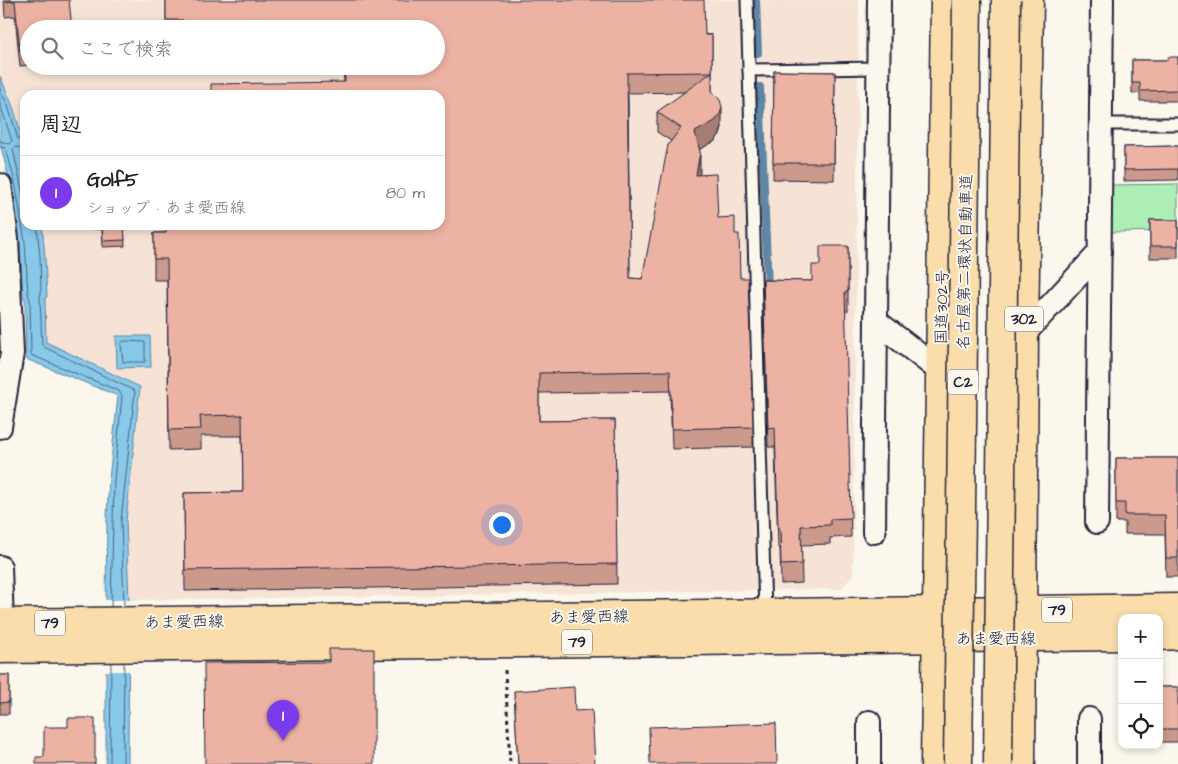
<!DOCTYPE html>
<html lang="ja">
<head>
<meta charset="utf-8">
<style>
  :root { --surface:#fff; --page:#f2f2f2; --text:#202124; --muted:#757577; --line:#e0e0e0; --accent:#7c3aed }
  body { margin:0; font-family:"Architects Daughter","Klee One",sans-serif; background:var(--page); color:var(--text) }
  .controls { position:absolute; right:15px; bottom:15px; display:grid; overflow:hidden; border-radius:10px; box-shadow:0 2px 8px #0003 }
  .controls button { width:45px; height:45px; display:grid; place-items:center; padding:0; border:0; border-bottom:1px solid var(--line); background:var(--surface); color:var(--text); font:25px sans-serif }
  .you { position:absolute; left:501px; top:524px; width:18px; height:18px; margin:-12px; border:4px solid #fff; border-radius:50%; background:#1a73e8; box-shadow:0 0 0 8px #1a73e833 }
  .badge { display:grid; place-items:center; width:32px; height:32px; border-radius:50%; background:var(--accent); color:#fff; font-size:16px; font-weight:700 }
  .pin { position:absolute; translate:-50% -41px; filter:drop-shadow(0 1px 2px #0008) }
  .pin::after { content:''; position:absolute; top:26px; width:18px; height:15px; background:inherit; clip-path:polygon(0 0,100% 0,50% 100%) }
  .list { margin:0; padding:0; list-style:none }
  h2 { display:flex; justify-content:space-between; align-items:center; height:65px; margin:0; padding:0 20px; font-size:21px }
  h2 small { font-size:16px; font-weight:400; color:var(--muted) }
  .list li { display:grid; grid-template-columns:32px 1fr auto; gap:15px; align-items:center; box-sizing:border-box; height:75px; padding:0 20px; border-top:1px solid var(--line) }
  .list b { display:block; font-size:19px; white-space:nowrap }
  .list p { margin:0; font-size:16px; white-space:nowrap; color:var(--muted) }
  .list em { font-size:16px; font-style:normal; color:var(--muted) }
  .icon { flex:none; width:28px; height:28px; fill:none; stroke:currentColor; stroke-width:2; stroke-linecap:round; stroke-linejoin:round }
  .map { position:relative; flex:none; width:1178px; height:764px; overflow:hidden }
  .search { position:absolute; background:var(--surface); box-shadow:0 2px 8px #0003; left:20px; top:20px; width:425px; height:55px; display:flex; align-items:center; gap:12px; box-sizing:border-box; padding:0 18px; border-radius:28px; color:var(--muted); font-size:19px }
  .panel { position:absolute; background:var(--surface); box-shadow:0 2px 8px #0003; left:20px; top:90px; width:425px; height:140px; border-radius:15px }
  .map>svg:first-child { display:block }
</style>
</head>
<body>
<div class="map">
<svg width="1178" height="764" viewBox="0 0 1178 764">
  <rect width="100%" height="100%" fill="#fbf7ec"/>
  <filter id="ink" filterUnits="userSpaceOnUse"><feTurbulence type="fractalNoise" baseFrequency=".02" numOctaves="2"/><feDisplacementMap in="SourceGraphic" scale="10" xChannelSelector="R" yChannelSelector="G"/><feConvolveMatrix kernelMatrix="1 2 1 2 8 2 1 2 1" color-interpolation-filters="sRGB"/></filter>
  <g filter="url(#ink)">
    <path fill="#f6e3d6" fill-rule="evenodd" d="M0,0H859L853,575L841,589L129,600L126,521L140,388L46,342L45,297H47L45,257L42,225H440V95H25V145L12,104L0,76ZM29,29H436V66H29Z"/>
    <path fill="#aceeb6" stroke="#678878" d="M1178,184V231L1111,232L1110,185Z"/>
    <g fill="#88c8e9" stroke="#5f86a3">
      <path d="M0,76L12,104L25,145V225H42L45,257L47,297L45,298L46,342L140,387L126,521L129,600L128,764H106V600L107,516L109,479L118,396L26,359L25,298H23L20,242L10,183L0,143Z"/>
      <path d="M116,336H150L151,367L117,368Z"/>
    </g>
    <path fill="#fbf7ec" d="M103,600H132L131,671H103Z"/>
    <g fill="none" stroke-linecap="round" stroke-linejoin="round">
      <g stroke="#4b6481" stroke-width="1">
        <path d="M0,89L8,106L18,139L21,142L25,143"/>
        <path d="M0,104L12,141L9,144L0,141"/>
        <path d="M0,147L5,148L7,152L15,182L25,242L28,294L30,299L31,355L119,391L122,396L114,480L111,607"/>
        <path d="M25,149L16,147L13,149L25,204"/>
        <path d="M37,225L40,257L41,293L40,299L42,345L44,347L133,390L135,391L121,521L124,606"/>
        <path d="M124,341L145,342V362H123L121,344Z"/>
        <path d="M110,764L111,663"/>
        <path d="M123,764L124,663"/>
      </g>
      <g stroke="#5f86a3" stroke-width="8">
        <path d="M756,0L758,53"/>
        <path d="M760,87L768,288"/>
      </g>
      <defs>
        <g id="lane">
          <path d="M747,0L765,613"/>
          <path d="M749,70L878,68"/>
          <path d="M1101,124H1178"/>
        </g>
        <g id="street">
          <path d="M0,185L7,239L12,353L0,427"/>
          <path d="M876,321L940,371"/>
          <path d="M1024,334L1100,252"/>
          <path d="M1097,522L1102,0"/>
          <path d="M874,532L879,0"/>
          <path d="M0,567L2,623"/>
          <path d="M869,764V722"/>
          <path d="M1089,764V719"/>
        </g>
        <g id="primary">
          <path d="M0,623L1178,608"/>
          <path d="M1159,636L1178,635"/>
          <path d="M0,649L1122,636"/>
        </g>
        <g id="highway">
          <path d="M935,764L945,0"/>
          <path d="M1021,764L1024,334L1029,0"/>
        </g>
      </defs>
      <use href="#lane" stroke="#22223b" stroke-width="15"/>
      <use href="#street" stroke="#22223b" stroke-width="26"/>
      <use href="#primary" stroke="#22223b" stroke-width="31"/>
      <use href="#highway" stroke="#22223b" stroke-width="31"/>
      <path stroke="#22223b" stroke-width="3" stroke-dasharray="4 4" stroke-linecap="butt" d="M505,670L510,764"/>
      <use href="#lane" stroke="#fbf7ec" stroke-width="11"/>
      <use href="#street" stroke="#fbf7ec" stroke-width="22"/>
      <use href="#primary" stroke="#faddab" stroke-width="28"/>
      <use href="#highway" stroke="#faddab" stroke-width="28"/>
      <defs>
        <g id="highway-bridge">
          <path d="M958,764L967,0"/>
          <path d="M998,764L1006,0"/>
        </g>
      </defs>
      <use href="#highway-bridge" stroke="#22223b" stroke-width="31" stroke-linecap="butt"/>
      <use href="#highway-bridge" stroke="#faddab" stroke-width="28"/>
    </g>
    <g fill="#cb9a8d" stroke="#22223b" fill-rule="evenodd">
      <path d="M4,0H69L29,29V65L20,66L15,16L5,17Z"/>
      <path d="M166,0L712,35V91L722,127L720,134L715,141L699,149V175L718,218L735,234L740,278L753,427V447L672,449L670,391L539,393V421L615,420L617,584L185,591L184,493L243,492L242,436H201V449L169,450L167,280H154V233L440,225L344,82L343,66H436V29H166ZM685,92L657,112V132L671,141L642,279L630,278L628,93Z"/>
      <path d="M1178,57V101H1140V93H1132V60H1168Z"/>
      <path d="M774,71L835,72L834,180L773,179Z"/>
      <path d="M1178,146V180L1124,181V147Z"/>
      <rect x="1150" y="220" width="28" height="38"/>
      <path d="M92,225H124L125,246L103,247L102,229H93Z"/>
      <path d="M848,246V311H845L851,537L830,538V544L801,545L802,583L781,584L780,548H778L775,447H768L763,280L812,281Z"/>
      <path d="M1116,458H1178V577H1166L1165,534H1125V522H1116Z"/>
      <rect x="0" y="675" width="9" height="39"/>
      <rect x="1159" y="687" width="19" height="55"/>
      <path d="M514,691L595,764H518Z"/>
    </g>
    <g fill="#a57d73" stroke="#22223b">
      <path d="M722,107V127L720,134L715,141L695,152V132Z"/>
      <path d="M700,152V172L696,195V175Z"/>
    </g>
    <g fill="#ecb3a4" stroke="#22223b">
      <path d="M5,0H69L72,29H29V50L20,51L15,1L5,2Z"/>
      <path d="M166,0H704L705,35H712V72L627,73L630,278L642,279L668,145L681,128L657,112L712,72V91L720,100L722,107L720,114L715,121L695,132L700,152L696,175L716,174L718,218L735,217V234H739L740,278H748L753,427L672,429L670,371L539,373V421L615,420L617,564L185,570L184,493L243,492L242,415L200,416L201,429L169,430L167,259H154V233H166V225H440V95H211V84L345,82L344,66H436V29H183V20H166Z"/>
      <path d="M1168,57H1178V90L1140,91V83H1132V60H1168Z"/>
      <path d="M774,71L835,72L834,163H773Z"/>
      <path d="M1178,146V169L1124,170V147Z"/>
      <rect x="1150" y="220" width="28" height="26"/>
      <path d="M102,225H124L125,240L103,241Z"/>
      <path d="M820,246H848V292H845L851,518L830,519V525L801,526L802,564L781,565L780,529H778L775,427L768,428L763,280L812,281V265H820Z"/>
      <path d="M1116,458H1178V558H1166L1165,515H1125V503H1116Z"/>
      <path d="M329,649H374V764H205L204,663L329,662Z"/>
      <path d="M0,675H9V702L0,703Z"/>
      <path d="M574,687L575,711L592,710L595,764H518L514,691Z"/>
      <rect x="1159" y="687" width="19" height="42"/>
      <path d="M68,718H95V764H36V757H44V727H68Z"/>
      <path d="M776,723L777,764H650L649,727Z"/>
    </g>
  </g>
  <g text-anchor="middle" stroke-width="4" stroke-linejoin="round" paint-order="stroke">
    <g fill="#fbf7ec" stroke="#636270" stroke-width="1">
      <rect x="1005" y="306.5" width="38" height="25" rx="4"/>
      <rect x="948" y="369.5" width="30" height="25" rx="4"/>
      <rect x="1042" y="597.5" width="30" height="25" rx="4"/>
      <rect x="35" y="610.5" width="30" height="25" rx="4"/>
      <rect x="562" y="629.5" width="30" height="25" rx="4"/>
    </g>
    <g font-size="15" font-weight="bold" fill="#22223b">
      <text x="1024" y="324">302</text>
      <text x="963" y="387">C2</text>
      <text x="1057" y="615">79</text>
      <text x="50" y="628">79</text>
      <text x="577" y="647">79</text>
    </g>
    <g font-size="16" fill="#22223b" stroke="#fbf7ec">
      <text transform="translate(964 262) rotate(-89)" y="6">名古屋第二環状自動車道</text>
      <text transform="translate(941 307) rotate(-89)" y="6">国道302号</text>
      <text transform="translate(589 616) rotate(-1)" y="6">あま愛西線</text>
      <text transform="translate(184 621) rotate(-1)" y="6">あま愛西線</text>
      <text x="996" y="644">あま愛西線</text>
    </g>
  </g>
</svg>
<div class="controls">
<button>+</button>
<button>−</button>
<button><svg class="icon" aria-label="locate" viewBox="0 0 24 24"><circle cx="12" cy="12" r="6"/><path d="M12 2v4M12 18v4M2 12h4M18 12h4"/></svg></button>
</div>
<div class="you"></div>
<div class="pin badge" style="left:283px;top:741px">1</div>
<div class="search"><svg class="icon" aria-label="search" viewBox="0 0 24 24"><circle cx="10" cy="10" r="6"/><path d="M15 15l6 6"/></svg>ここで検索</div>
<section class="panel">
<h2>周辺<small></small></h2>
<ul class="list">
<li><span class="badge">1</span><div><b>Golf5</b><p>ショップ · あま愛西線</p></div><em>80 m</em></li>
</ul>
</section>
</div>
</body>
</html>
